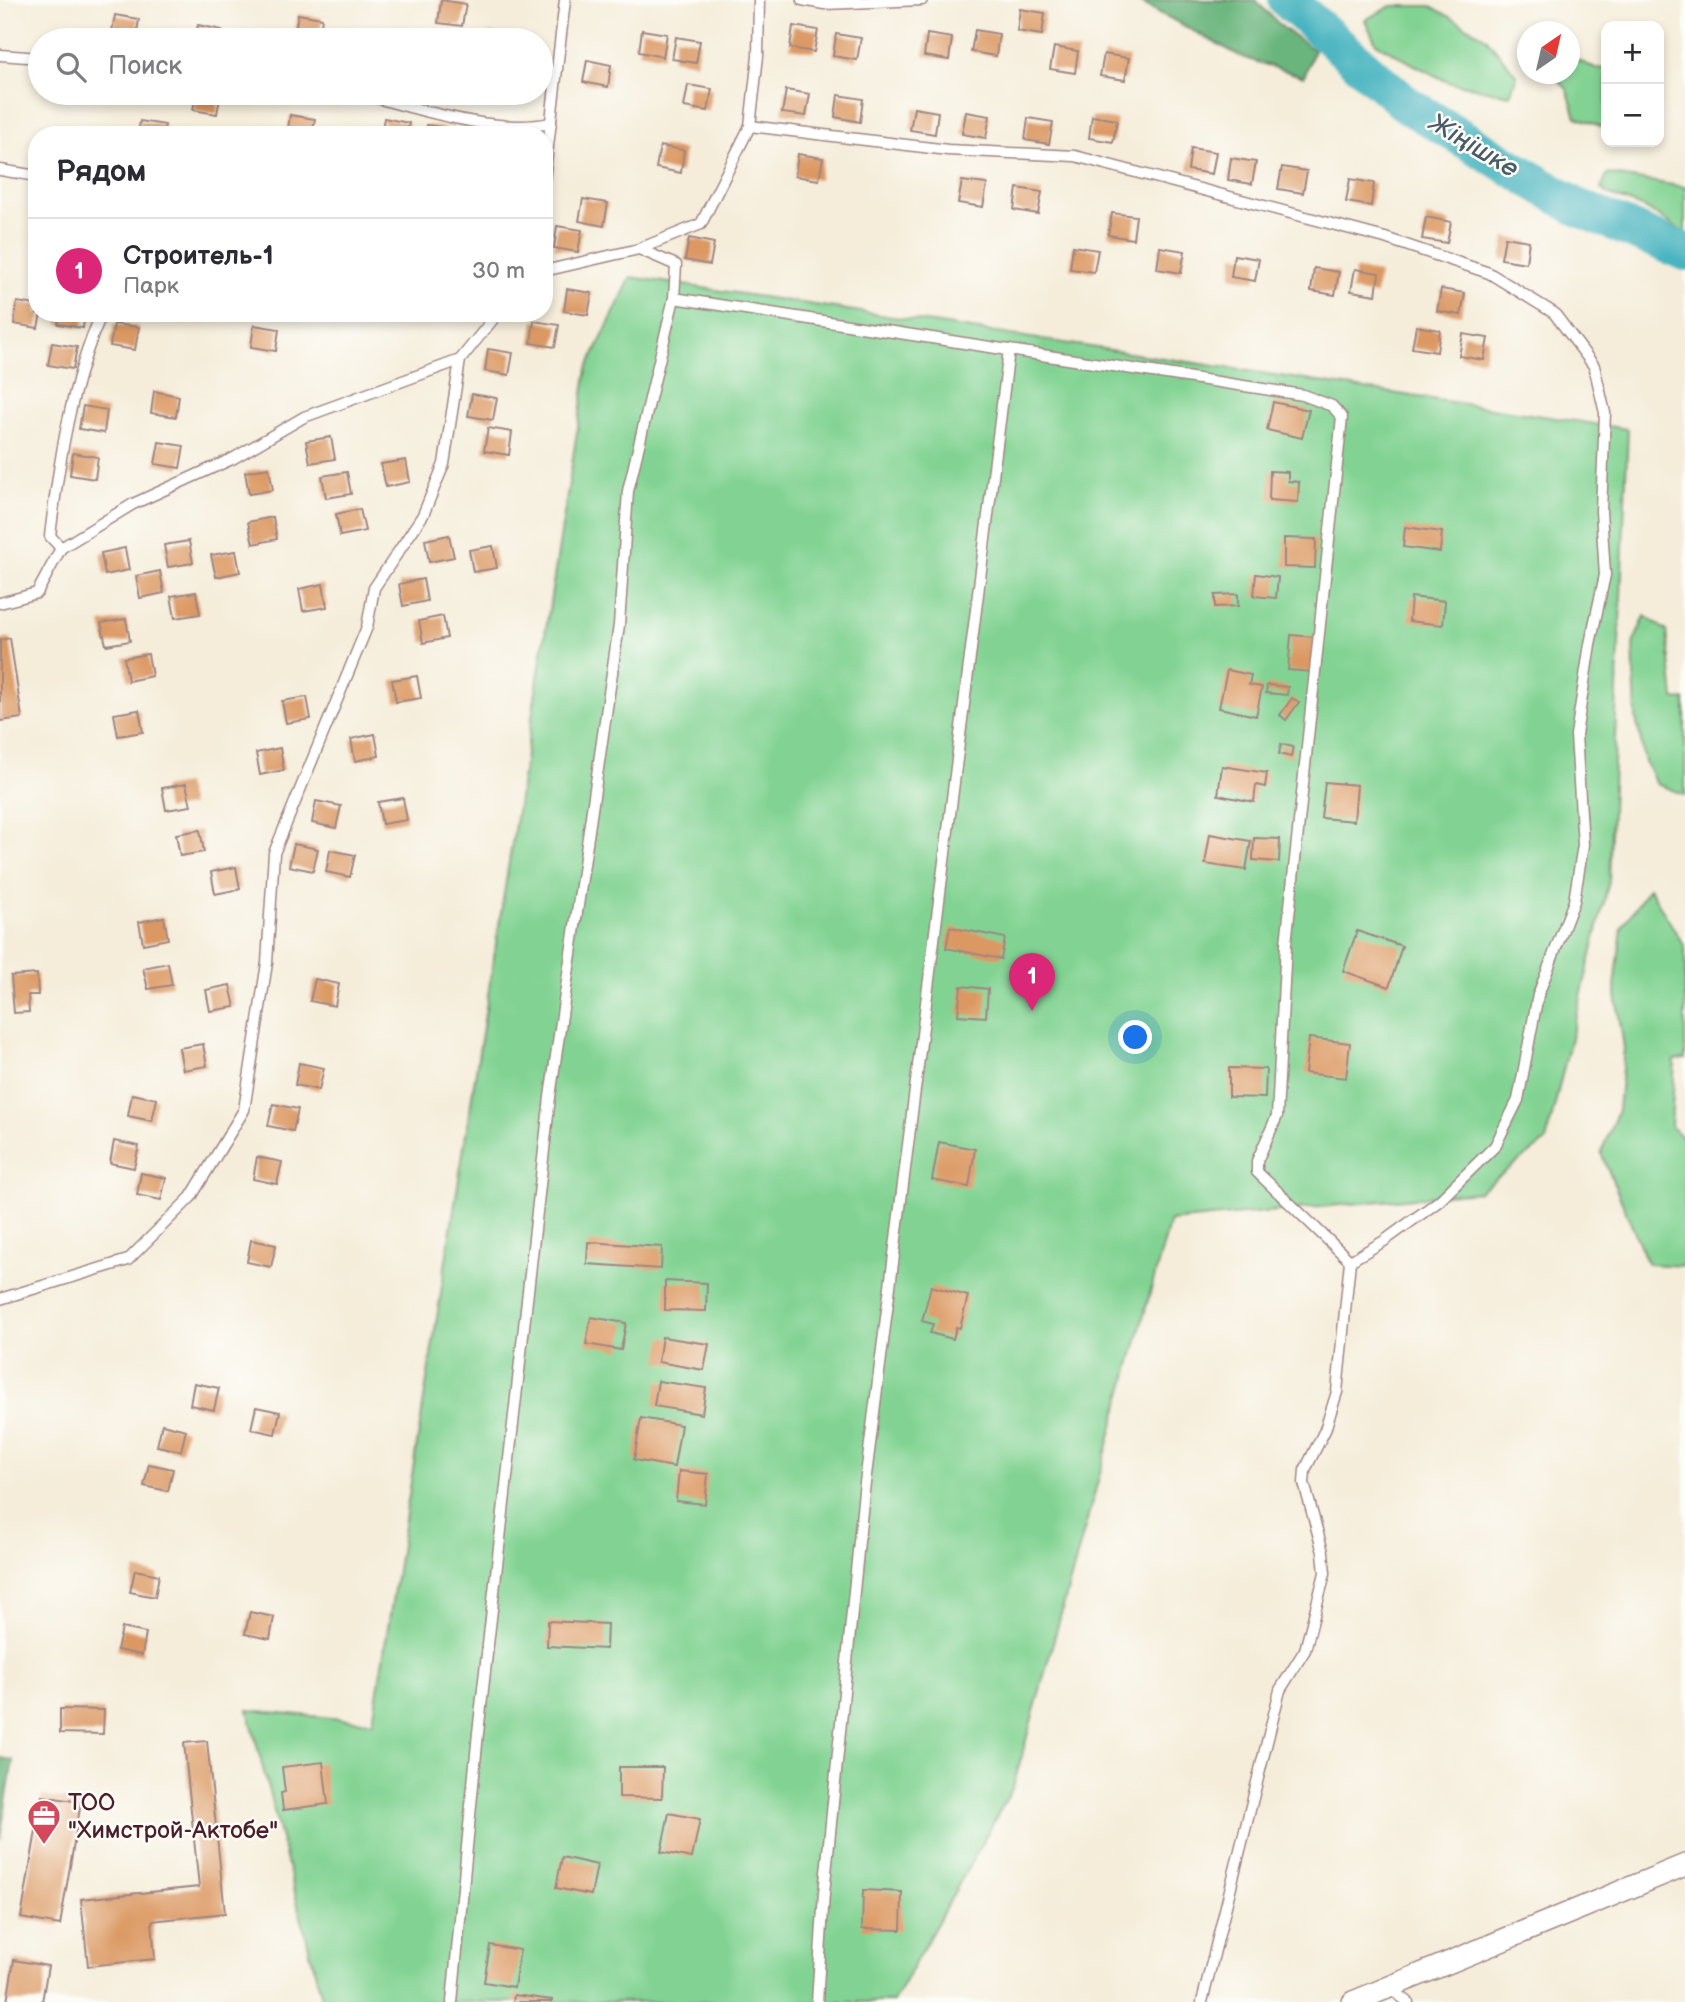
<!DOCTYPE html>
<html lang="ru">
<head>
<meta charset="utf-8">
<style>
  :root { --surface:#fff; --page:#f7f7f7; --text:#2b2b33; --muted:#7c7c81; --line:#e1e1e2; --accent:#db2777 }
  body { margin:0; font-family:"Balsamiq Sans",sans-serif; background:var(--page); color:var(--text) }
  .controls { position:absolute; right:21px; top:21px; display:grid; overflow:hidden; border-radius:14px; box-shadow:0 4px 10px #0003 }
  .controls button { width:63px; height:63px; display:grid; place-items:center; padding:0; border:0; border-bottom:2px solid var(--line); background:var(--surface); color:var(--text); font:35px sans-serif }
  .compass { position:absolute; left:1517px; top:21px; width:63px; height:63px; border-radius:50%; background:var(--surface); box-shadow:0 4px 10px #0003; rotate:34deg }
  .you { position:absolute; left:1136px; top:1038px; width:24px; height:24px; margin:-18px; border:5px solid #fff; border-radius:50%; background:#1a73e8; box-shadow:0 0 0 10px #1a73e833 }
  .badge { display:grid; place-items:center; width:46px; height:46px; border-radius:50%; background:var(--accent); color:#fff; font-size:23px; font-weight:700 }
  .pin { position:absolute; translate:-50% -58px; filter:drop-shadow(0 2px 4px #0008) }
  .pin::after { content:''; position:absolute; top:37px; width:24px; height:21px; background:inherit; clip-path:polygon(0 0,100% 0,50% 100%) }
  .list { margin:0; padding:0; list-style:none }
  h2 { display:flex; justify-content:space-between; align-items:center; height:91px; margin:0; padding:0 28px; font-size:30px }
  h2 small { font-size:23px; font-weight:400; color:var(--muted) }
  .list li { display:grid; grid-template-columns:46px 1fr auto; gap:21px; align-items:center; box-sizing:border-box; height:105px; padding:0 28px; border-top:2px solid var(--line) }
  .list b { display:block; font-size:26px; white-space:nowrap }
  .list p { margin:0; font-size:23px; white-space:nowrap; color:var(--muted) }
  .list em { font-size:23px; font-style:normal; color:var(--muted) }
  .icon { flex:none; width:38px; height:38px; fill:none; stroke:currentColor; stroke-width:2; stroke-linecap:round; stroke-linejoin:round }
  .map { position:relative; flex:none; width:1685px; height:2002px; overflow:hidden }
  .search { position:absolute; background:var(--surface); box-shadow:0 4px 10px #0003; left:28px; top:28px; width:525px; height:77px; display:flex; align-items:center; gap:18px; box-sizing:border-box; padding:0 24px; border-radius:38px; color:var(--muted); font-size:26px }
  .panel { position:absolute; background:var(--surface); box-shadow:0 4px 10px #0003; left:28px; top:126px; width:525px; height:196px; border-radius:28px }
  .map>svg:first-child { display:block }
</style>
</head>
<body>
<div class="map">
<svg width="1685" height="2002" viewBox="0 0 1685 2002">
  <rect width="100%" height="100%" fill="#fdfcf7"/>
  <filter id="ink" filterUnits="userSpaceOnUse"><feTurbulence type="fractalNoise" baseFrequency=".0143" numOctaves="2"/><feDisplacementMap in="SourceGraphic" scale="14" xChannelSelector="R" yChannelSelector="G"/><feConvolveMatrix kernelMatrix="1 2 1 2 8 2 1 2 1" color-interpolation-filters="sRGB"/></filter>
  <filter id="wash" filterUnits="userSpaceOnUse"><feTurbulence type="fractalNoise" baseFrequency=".00686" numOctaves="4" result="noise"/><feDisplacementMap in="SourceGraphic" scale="28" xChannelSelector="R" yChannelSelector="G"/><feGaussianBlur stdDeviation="1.57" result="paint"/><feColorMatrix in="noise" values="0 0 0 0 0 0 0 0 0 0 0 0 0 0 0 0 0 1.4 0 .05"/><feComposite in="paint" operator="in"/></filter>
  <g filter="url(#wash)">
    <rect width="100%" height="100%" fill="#f5edda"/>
    <g fill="#82d393" stroke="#66795f" stroke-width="2">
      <path d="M1391,6H1431L1485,37L1517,75L1510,95L1448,82L1413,64L1376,43L1365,20Z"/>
      <path d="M1570,57L1595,68L1606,69V128L1576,117L1567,89L1552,74H1570Z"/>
      <path d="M1607,174L1685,187V233L1645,208L1610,195L1601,189Z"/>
      <path d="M631,277L1628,429L1609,881L1546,1141L1478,1192L1170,1221L1013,1787L893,2002H323L248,1710L373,1722L587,369Z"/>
      <path d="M1645,616L1667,631L1674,699L1685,700V795L1657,784L1645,762L1636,718L1633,644Z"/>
      <path d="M1649,888L1685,947V1059L1675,1060L1671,1127L1685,1141V1266L1648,1264L1601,1153L1618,1110L1624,1048L1615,987L1622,927Z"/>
    </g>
    <g fill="#69b57d" stroke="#5a6a54" stroke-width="2">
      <path d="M1136,0H1255L1282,27L1314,50L1304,77L1242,57Z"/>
      <path d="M0,1758L13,1760L0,1839Z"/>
    </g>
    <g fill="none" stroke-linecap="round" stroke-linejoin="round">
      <path stroke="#46b4c0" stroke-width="38" d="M1287,0L1406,104L1575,206L1685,252"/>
    </g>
    <g id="blocks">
      <g fill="#db9862">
        <path d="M441,0L466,4L462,26L438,23Z"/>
        <path d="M1020,9L1045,13L1042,35L1017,31Z"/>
        <path d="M298,14L322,18L319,40L294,36Z"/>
        <path d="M115,15L139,19L136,40L111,37Z"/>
        <path d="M198,25L222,30L221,40H195Z"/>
        <path d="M793,26L818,30L814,52L790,48Z"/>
        <path d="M642,30L667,34L663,57L639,52Z"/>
        <path d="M975,30L999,34L996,56L971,52Z"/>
        <path d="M490,33L515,36L514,40H489Z"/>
        <path d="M836,34L861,38L857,60L833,56Z"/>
        <path d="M927,34L952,38L949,60L924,56Z"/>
        <path d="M676,37L700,41L696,63L672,59Z"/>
        <path d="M1054,47L1078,51L1075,73L1050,69Z"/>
        <path d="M1104,54L1129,58L1125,80L1100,76Z"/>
        <path d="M587,60L611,65L608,87L583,82Z"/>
        <path d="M688,85L712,89L708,111L684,107Z"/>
        <path d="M786,90L810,94L806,116L782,113Z"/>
        <path d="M196,93H221L217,114L193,110Z"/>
        <path d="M838,95L863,99L860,122L835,117Z"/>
        <path d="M914,108L938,112L935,134L910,130Z"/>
        <path d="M966,112L990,116L986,138L962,134Z"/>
        <path d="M290,115L315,119L312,135H287Z"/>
        <path d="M1092,116L1117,120L1113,142L1089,138Z"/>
        <path d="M384,118L409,123L407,135H381Z"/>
        <path d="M1028,118L1053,122L1049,144L1025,140Z"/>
        <path d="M140,121L165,125L163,135H138Z"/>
        <path d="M427,125L452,129L451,135H425Z"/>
        <path d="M660,146L684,150L681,173L656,168Z"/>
        <path d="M1191,148L1216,152L1212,174L1188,170Z"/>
        <path d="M798,154L823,158L819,180L795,176Z"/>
        <path d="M1231,158L1256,162L1252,184L1228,180Z"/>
        <path d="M1282,167L1307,171L1303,193L1278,189Z"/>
        <path d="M1350,179L1374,183L1371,206L1346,202Z"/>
        <path d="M962,181L987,184L983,207L958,203Z"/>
        <path d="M1017,188L1042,192L1038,214L1014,210Z"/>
        <path d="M583,199L608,203L604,226L579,221Z"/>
        <path d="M1112,213L1136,216L1133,239L1108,235Z"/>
        <path d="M1426,217L1451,222L1447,243L1422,239Z"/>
        <path d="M557,226L582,230L578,252L554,248Z"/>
        <path d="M1505,237L1529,241L1526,263L1501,259Z"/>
        <path d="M689,238L714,243L710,265L685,260Z"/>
        <path d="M1073,246L1098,250L1094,272L1070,269Z"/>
        <path d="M1160,247L1185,251L1181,273L1157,269Z"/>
        <path d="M1234,255L1259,259L1255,281L1231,277Z"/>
        <path d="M1314,268L1339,272L1335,295L1311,291Z"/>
        <path d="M1355,269L1379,273L1376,295L1351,291Z"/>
        <path d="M567,289L592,293L588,315L564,311Z"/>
        <path d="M1441,289L1465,293L1461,315L1437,311Z"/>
        <path d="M17,302L37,305V313H41L38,328L14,324Z"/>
        <path d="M60,313H85L83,328L58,324Z"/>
        <path d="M534,321L559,325L555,347L531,343Z"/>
        <path d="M114,324L139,327L135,350L110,346Z"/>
        <path d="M254,325L279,329L276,351L251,347Z"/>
        <path d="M1416,326L1440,330L1437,352L1412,348Z"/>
        <path d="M1463,334L1488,338L1484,360L1459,356Z"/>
        <path d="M52,343L77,347L73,369L48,365Z"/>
        <path d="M488,349L513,353L509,375L485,371Z"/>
        <path d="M154,391L179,396L176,417L151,413Z"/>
        <path d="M472,394L497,398L493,420L468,416Z"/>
        <path d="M1273,402L1309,410L1302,438L1267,430Z"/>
        <path d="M83,406L107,410L104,433L79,429Z"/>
        <path d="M488,428L512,432L509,455L484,451Z"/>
        <path d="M331,437L335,459L310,463L306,441Z"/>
        <path d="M159,442L184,446L180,468L155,464Z"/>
        <path d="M73,453L98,457L95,479L70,475Z"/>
        <path d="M406,460L410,482L386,487L381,464Z"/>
        <path d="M269,468L273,490L249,494L245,472Z"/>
        <path d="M1270,471L1288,472V481L1299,482L1298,502L1269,500Z"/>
        <path d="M347,472L351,494L326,498L322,476Z"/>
        <path d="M360,509L365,531L340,536L336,514Z"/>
        <path d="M273,517L277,539L253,544L248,522Z"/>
        <path d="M1405,527L1442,532L1440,552L1403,547Z"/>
        <path d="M449,535L454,557L429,562L425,540Z"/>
        <path d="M1284,538L1316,539L1315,568L1284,567Z"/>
        <path d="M189,541L193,563L168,567L164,545Z"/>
        <path d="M493,546L497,568L473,572L469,550Z"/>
        <path d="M125,548L129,570L105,575L101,553Z"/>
        <path d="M236,551L240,572L216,577L211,555Z"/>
        <path d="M160,571L164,593L140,598L136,576Z"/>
        <path d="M1256,574L1278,577L1276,598L1254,596Z"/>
        <path d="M423,579L427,601L403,606L399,584Z"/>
        <path d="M323,584L327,607L303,611L299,589Z"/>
        <path d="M196,592L200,614L175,618L171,596Z"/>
        <path d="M1238,594V606L1215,607V595Z"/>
        <path d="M1411,597L1445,601L1443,625L1409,621Z"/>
        <path d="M443,616L447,638L423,643L419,621Z"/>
        <path d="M126,619L130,641L106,645L101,623Z"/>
        <path d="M1291,635L1315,637L1312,672L1288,670Z"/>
        <path d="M10,638L22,718L0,721V640Z"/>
        <path d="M148,654L152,676L128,681L124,658Z"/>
        <path d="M1227,670L1251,675L1249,685L1262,687L1256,716L1219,708Z"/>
        <path d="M417,676L421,698L396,702L392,680Z"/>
        <path d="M1267,685L1288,687L1287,695L1266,693Z"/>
        <path d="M307,697L311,719L286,723L282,701Z"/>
        <path d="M1292,698L1299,702L1286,720L1280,715Z"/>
        <path d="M139,710L143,732L118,736L114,714Z"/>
        <path d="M375,734L379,756L355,761L351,739Z"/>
        <path d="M1281,744L1293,747L1291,757L1279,754Z"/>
        <path d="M280,748L284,770L260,775L256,753Z"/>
        <path d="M1222,766L1267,773L1265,787L1256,785L1254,802L1218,795Z"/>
        <path d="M1325,782L1357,785L1354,821L1321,818Z"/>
        <path d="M186,784L191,806L166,810L162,788Z"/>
        <path d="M403,798L407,820L382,824L378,802Z"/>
        <path d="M316,801L341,806L336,828L312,823Z"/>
        <path d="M200,830L204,852L180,856L176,834Z"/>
        <path d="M1210,834L1251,841L1246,870L1205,864Z"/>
        <path d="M1254,838L1280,839L1279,862L1253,860Z"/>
        <path d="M294,844L318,849L313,871L289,866Z"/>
        <path d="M330,850L355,855L350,877L326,872Z"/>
        <path d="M236,867L240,889L215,894L211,872Z"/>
        <path d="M164,917L168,939L143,944L139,922Z"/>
        <path d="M950,927L1005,938L1001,959L946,948Z"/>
        <path d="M1357,931L1402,946L1389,987L1343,971Z"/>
        <path d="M168,963L172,985L148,989L143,968Z"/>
        <path d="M37,974L38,995H28L29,1012L14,1013L11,976Z"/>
        <path d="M315,979L339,984L335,1006L310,1001Z"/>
        <path d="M230,985L235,1007L210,1011L206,990Z"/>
        <path d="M961,986L988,989L986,1017L958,1015Z"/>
        <path d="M1309,1038L1350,1043L1346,1078L1305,1073Z"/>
        <path d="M203,1044L207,1066L183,1070L179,1048Z"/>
        <path d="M299,1063L324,1068L319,1090L295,1085Z"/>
        <path d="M1229,1068L1266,1069L1265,1098L1229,1097Z"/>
        <path d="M132,1094L157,1099L152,1121L128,1116Z"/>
        <path d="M273,1104L298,1109L293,1131L268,1126Z"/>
        <path d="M114,1141L139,1146L134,1168L110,1163Z"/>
        <path d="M939,1142L975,1149L969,1187L932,1180Z"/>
        <path d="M257,1157L282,1162L277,1184L253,1179Z"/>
        <path d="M141,1173L166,1178L161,1200L137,1195Z"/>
        <path d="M251,1240L276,1245L271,1267L247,1262Z"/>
        <path d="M588,1242L662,1247L661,1269L587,1264Z"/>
        <path d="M665,1281L707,1283L706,1311L665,1310Z"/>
        <path d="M931,1286L968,1296L960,1328L956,1327L953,1339L930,1333L933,1324L922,1321Z"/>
        <path d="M591,1317L626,1323L621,1350L586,1344Z"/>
        <path d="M662,1337L709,1344L704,1370L658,1362Z"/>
        <path d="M658,1381L706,1388L702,1414L654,1406Z"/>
        <path d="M194,1383L219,1388L214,1410L190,1405Z"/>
        <path d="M256,1407L280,1412L275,1434L251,1429Z"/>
        <path d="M641,1418L681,1425L674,1467L634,1460Z"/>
        <path d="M162,1424L186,1430L181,1451L157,1446Z"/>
        <path d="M149,1464L173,1469L168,1491L144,1486Z"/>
        <path d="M679,1471L708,1474L705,1504L676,1501Z"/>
        <path d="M135,1570L159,1575L155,1597L130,1592Z"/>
        <path d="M250,1612L274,1617L270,1639L245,1634Z"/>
        <path d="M548,1621L607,1624L606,1649L547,1646Z"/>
        <path d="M122,1628L146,1633L142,1655L117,1650Z"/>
        <path d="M60,1709L104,1710L103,1734L60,1733Z"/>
        <path d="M207,1741L225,1913L152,1921L155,1959L88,1966L81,1899L199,1887L184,1743Z"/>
        <path d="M323,1762L328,1804L283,1810L281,1793L285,1792L282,1767Z"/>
        <path d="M619,1767H663L662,1798L619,1797Z"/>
        <path d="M42,1796L81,1802L60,1925L21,1918Z"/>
        <path d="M669,1813L700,1819L692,1858L661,1852Z"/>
        <path d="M562,1857L597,1865L591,1895L556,1888Z"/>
        <path d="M863,1890L902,1892L901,1930L862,1929Z"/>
        <path d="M490,1945L520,1950L514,1987L484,1982Z"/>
        <path d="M14,1960L48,1966L42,2002H7Z"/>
        <path d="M514,1995L552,2000V2002H513Z"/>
      </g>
    </g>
  </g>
  <g filter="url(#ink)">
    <use href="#blocks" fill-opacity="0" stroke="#a08682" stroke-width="2"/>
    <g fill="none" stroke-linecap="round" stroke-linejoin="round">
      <defs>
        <g id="service">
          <path d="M802,0L824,4L922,0"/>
          <path d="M0,55L40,58"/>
          <path d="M358,93C416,108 493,135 551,123"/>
          <path d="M750,126L758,56L759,0"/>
          <path d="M0,170L37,176"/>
          <path d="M544,181L565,0"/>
          <path d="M639,249L701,224L750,126L948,150L1075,156L1385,238L1489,273L1554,313L1594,366L1605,413L1601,511L1605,575L1590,644L1576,735L1583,845L1574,901L1538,995L1518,1100L1495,1146L1439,1201L1384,1241L1350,1261"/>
          <path d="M544,271L639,249L676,265L674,298L1009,350"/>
          <path d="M61,548L50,536C59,461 71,382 102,313"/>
          <path d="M0,603L37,593L61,548L133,504L234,458L304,417L460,360"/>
          <path d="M0,1299L128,1260L191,1197L244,1110L267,963L274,853L367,627L374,588L423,515L444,464L460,360L498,313"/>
          <path d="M1389,1987L1408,2002"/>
          <path d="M452,2002L478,1733L550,1097L619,625L628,491L674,298"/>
          <path d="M817,2002L824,1893L864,1491L1009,350L1303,395L1332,406L1342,417L1286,944L1277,1116L1257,1161V1172L1350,1261L1337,1392L1325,1430L1305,1470L1304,1483L1323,1552L1325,1573L1305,1650L1280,1690L1202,2002"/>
        </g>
        <path id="minor" d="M1353,2002L1685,1865"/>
      </defs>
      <use href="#service" stroke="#a08682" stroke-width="13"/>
      <use href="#minor" stroke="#a08682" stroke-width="24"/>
      <use href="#service" stroke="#fff" stroke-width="10"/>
      <use href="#minor" stroke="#fff" stroke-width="21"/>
    </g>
  </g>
  <defs>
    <symbol id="office-pin" viewBox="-11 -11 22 30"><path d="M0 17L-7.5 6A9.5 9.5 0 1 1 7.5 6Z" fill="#d1495b" stroke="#fdfcf7"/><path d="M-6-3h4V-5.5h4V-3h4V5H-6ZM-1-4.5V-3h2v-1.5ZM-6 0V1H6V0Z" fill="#fff"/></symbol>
  </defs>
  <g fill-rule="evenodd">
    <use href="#office-pin" x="25" y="1797" width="38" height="52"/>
  </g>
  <g text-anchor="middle" stroke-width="5" stroke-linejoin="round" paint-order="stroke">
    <g font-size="24" fill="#4a1f2b" stroke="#fdfcf7" text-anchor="start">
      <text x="68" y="1810">ТОО<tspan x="68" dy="28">"Химстрой-Актобе"</tspan></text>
    </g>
    <g font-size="26" font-style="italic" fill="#485b67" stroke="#fdfcf7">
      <text transform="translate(1474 145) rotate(31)" y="9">Жіңішке</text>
    </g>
  </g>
</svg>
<div class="controls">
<button>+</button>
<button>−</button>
</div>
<svg class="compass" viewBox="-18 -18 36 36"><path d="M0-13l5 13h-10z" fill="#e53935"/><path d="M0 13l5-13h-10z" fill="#7c7c81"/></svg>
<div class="you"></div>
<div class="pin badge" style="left:1032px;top:1011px">1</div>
<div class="search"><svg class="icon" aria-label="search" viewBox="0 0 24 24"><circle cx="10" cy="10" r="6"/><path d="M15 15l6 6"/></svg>Поиск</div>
<section class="panel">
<h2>Рядом<small></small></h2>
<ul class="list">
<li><span class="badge">1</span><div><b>Строитель-1</b><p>Парк</p></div><em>30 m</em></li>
</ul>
</section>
</div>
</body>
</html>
